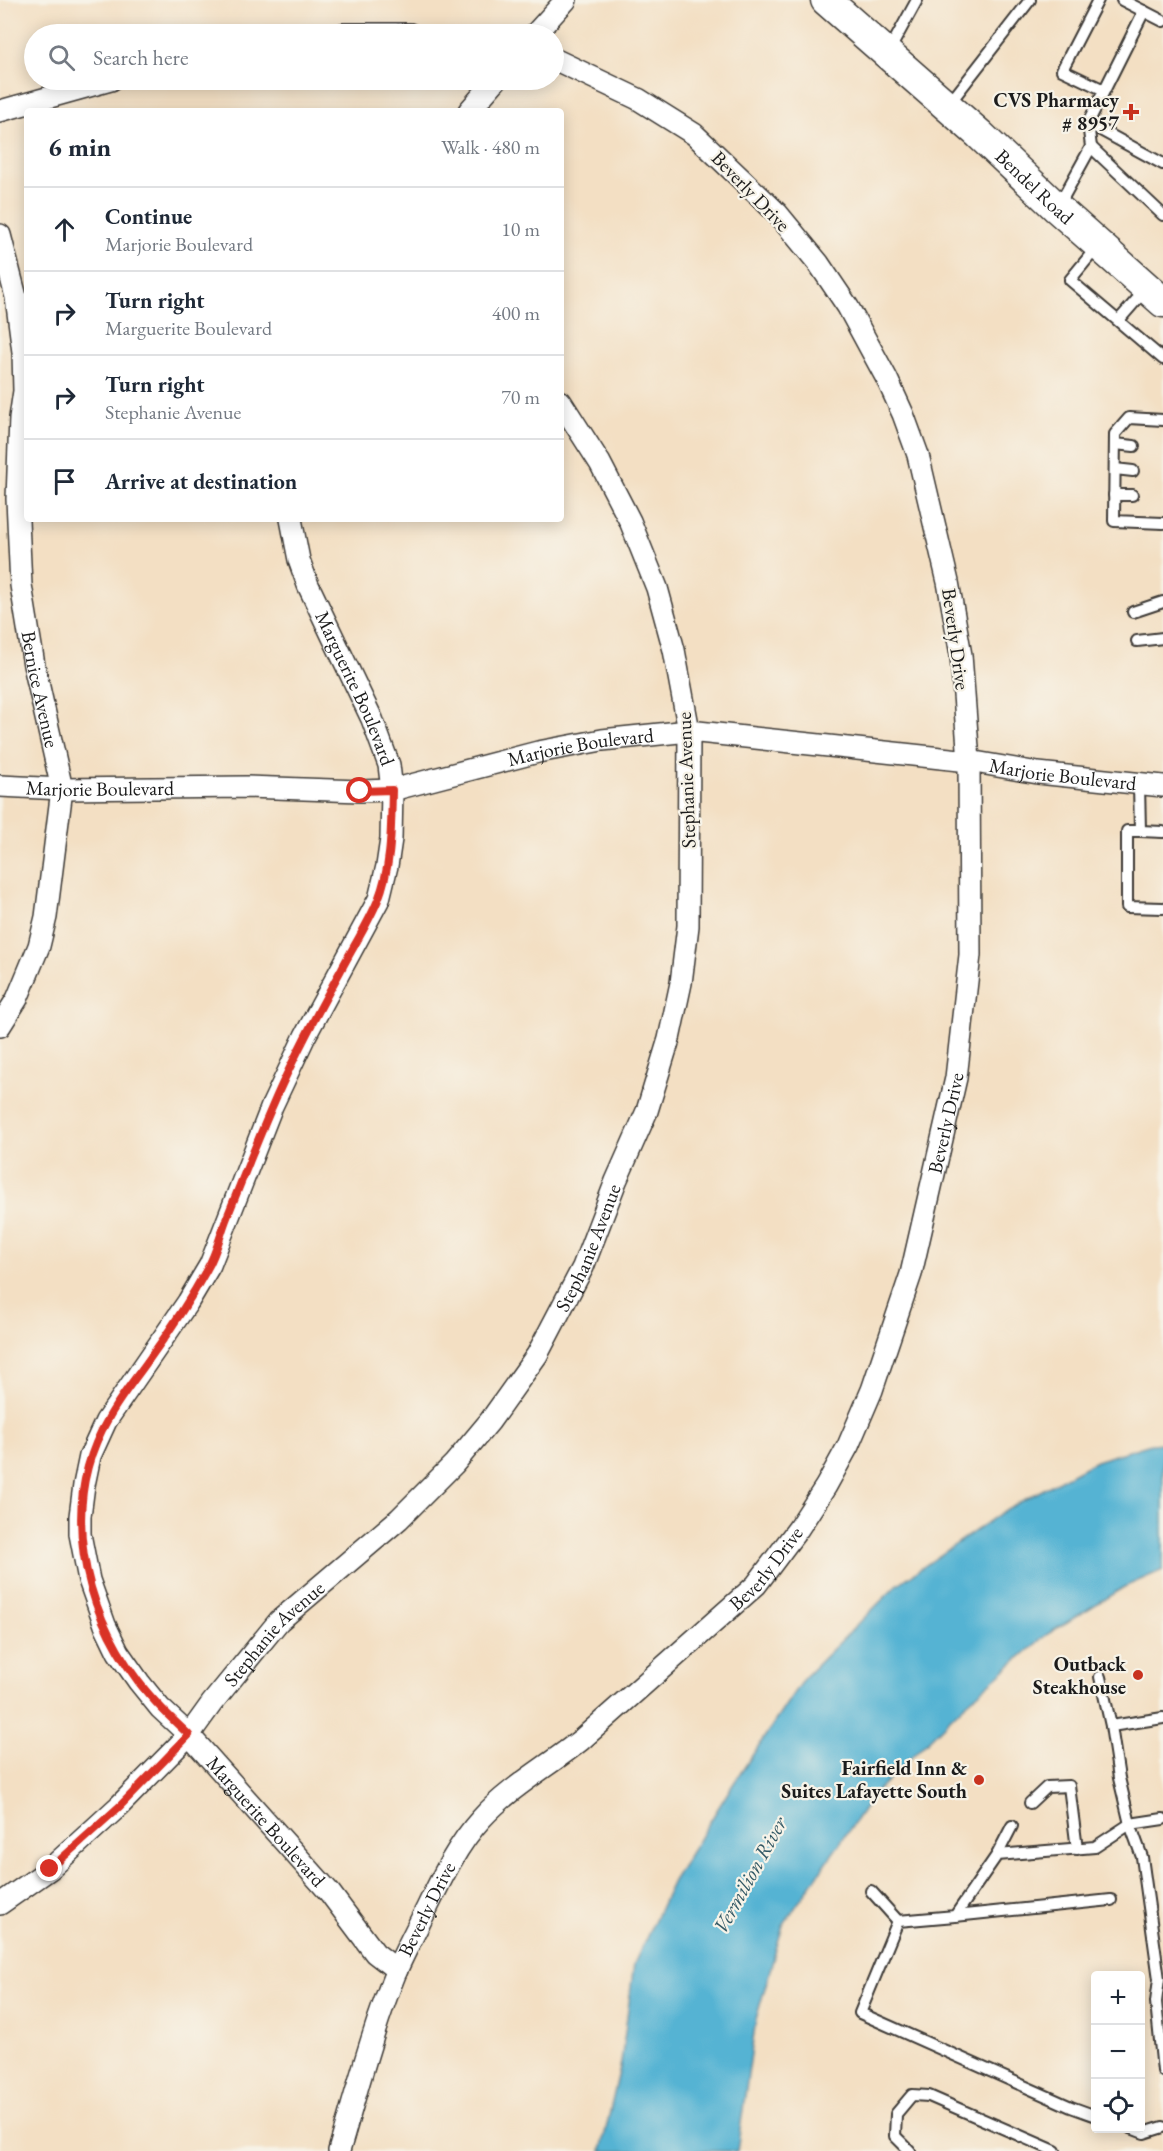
<!DOCTYPE html>
<html lang="en">
<head>
<meta charset="utf-8">
<style>
  :root { --surface:#fff; --page:#f6f6f7; --text:#1f2937; --muted:#747a83; --line:#e0e1e3 }
  body { margin:0; font-family:"EB Garamond",serif; background:var(--page); color:var(--text) }
  .controls { position:absolute; right:18px; bottom:18px; display:grid; overflow:hidden; border-radius:6px; box-shadow:0 3px 15px #0003 }
  .controls button { width:54px; height:54px; display:grid; place-items:center; padding:0; border:0; border-bottom:2px solid var(--line); background:var(--surface); color:var(--text); font:30px sans-serif }
  .stop { position:absolute; width:18px; height:18px; margin:-14px; border:4px solid #d93025; border-radius:50%; background:#fff }
  .stop.end { background:#d93025; border-color:#fff; box-shadow:0 2px 6px #0008 }
  .list { margin:0; padding:0; list-style:none }
  h2 { display:flex; justify-content:space-between; align-items:center; height:78px; margin:0; padding:0 24px; font-size:26px }
  h2 small { font-size:20px; font-weight:400; color:var(--muted) }
  .list li { display:grid; grid-template-columns:39px 1fr auto; gap:18px; align-items:center; box-sizing:border-box; height:84px; padding:0 24px; border-top:2px solid var(--line) }
  .list b { display:block; font-size:22px; white-space:nowrap }
  .list p { margin:0; font-size:20px; white-space:nowrap; color:var(--muted) }
  .list em { font-size:20px; font-style:normal; color:var(--muted) }
  .icon { flex:none; width:33px; height:33px; fill:none; stroke:currentColor; stroke-width:2; stroke-linecap:round; stroke-linejoin:round }
  .map { position:relative; flex:none; width:1163px; height:2151px; overflow:hidden }
  .search { position:absolute; background:var(--surface); box-shadow:0 3px 15px #0003; left:24px; top:24px; width:540px; height:66px; display:flex; align-items:center; gap:15px; box-sizing:border-box; padding:0 21px; border-radius:33px; color:var(--muted); font-size:22px }
  .panel { position:absolute; background:var(--surface); box-shadow:0 3px 15px #0003; left:24px; top:108px; width:540px; height:414px; border-radius:6px }
  .map>svg:first-child { display:block }
</style>
</head>
<body>
<div class="map">
<svg width="1163" height="2151" viewBox="0 0 1163 2151">
  <rect width="100%" height="100%" fill="#f7f3e8"/>
  <filter id="ink" filterUnits="userSpaceOnUse"><feTurbulence type="fractalNoise" baseFrequency=".0167" numOctaves="2"/><feDisplacementMap in="SourceGraphic" scale="12" xChannelSelector="R" yChannelSelector="G"/><feConvolveMatrix kernelMatrix="1 2 1 2 8 2 1 2 1" color-interpolation-filters="sRGB"/></filter>
  <filter id="wash" filterUnits="userSpaceOnUse"><feTurbulence type="fractalNoise" baseFrequency=".008" numOctaves="4" result="noise"/><feDisplacementMap in="SourceGraphic" scale="24" xChannelSelector="R" yChannelSelector="G"/><feGaussianBlur stdDeviation="1.35" result="paint"/><feColorMatrix in="noise" values="0 0 0 0 0 0 0 0 0 0 0 0 0 0 0 0 0 1.4 0 .05"/><feComposite in="paint" operator="in"/></filter>
  <g filter="url(#wash)">
    <rect width="100%" height="100%" fill="#f3dfc3"/>
    <path fill="#54b3d3" stroke="#386878" stroke-width="1.5" d="M1163,1443V1570L1124,1587L1046,1635L962,1707L874,1794L783,1925L756,2019L737,2151H601L621,2063L634,1964L673,1881L730,1789L803,1679L897,1585L1007,1509L1096,1461L1151,1444Z"/>
  </g>
  <g filter="url(#ink)">
    <g fill="none" stroke-linecap="round" stroke-linejoin="round">
      <defs>
        <g id="lane">
          <path d="M1098,0L1062,70L1104,90"/>
          <path d="M1122,0L1163,21"/>
          <path d="M889,51L917,0"/>
          <path d="M949,104L1030,0"/>
          <path d="M1088,123L1163,164"/>
          <path d="M1091,147L1163,215"/>
          <path d="M1059,205L1091,147L1088,123L1144,11"/>
          <path d="M1097,247L1070,280L1163,359"/>
          <path d="M1119,320L1146,289"/>
          <path d="M1163,420L1129,418L1115,434L1114,521L1163,523"/>
          <path d="M1115,444L1134,446"/>
          <path d="M1115,469L1133,471"/>
          <path d="M1114,495H1132"/>
          <path d="M1133,612L1163,602"/>
          <path d="M1137,641L1163,638"/>
          <path d="M1139,784L1140,831H1127V907L1163,908"/>
          <path d="M1140,831L1163,832"/>
          <path d="M1100,1677L1111,1726"/>
          <path d="M1163,1718L1111,1726L1119,1778L1130,1824L1163,1819"/>
          <path d="M1030,1803L1047,1787L1069,1786L1077,1849"/>
          <path d="M997,1855L1012,1826"/>
          <path d="M871,1891L898,1921"/>
          <path d="M955,1916L1111,1900"/>
          <path d="M1096,2116L1071,2107L860,2013L898,1921L955,1916L997,1855L1095,1847L1130,1824L1142,1857L1159,1979L1156,2002L1163,2071"/>
          <path d="M1131,2128L1144,2133L1163,2127"/>
          <path d="M910,2151L895,2136L896,2114L912,2095L929,2096L1055,2151"/>
        </g>
        <g id="street">
          <path d="M343,34H410"/>
          <path d="M535,34L566,0"/>
          <path d="M0,111L111,80"/>
          <path d="M469,111L496,80"/>
          <path id="s1" d="M0,235L16,297L23,352L24,391L20,418L17,499L21,585L34,665L62,789L46,917L39,946L17,999L0,1026"/>
          <path id="s2" d="M291,519L299,560L308,585L372,719L389,765L392,790L391,839L387,866L379,899L305,1036L272,1106L210,1265L188,1302L106,1421L90,1456L84,1485L80,1516V1534L89,1580L105,1625L118,1652L139,1682L160,1708L189,1735L330,1893L375,1953L397,1970"/>
          <path id="s3" d="M0,786L62,789L246,787L360,791L392,790L538,752L602,740L689,731L969,761L1038,773L1163,786"/>
          <path id="s4" d="M0,1904L50,1869L119,1806L189,1735L212,1703L279,1621L399,1519L454,1464L490,1421L537,1355L583,1267L616,1181L647,1111L669,1039L681,983L688,926L689,731L674,650L657,588L630,521L600,463L561,402"/>
          <path id="s5" d="M339,2151C357,2090 373,2028 397,1969C406,1949 417,1928 427,1908C442,1877 458,1844 481,1819C510,1787 547,1767 581,1740L756,1585L798,1529L826,1486L848,1446L872,1390L911,1274L956,1078L970,955L969,761L961,655L948,582L918,455L903,414L887,379L848,307L819,264L777,213L694,134L638,99L554,59"/>
        </g>
        <g id="secondary">
          <path id="s6" d="M826,0L979,134L1057,208L1163,302"/>
        </g>
      </defs>
      <use href="#lane" stroke="#3c3935" stroke-width="14"/>
      <use href="#street" stroke="#3c3935" stroke-width="24"/>
      <use href="#secondary" stroke="#3c3935" stroke-width="33"/>
      <use href="#lane" stroke="#fff" stroke-width="10"/>
      <use href="#street" stroke="#fff" stroke-width="21"/>
      <use href="#secondary" stroke="#fff" stroke-width="30"/>
    </g>
  </g>
  <g fill="none" stroke-linecap="round" stroke-linejoin="round" filter="url(#ink)">
    <path stroke="#d93025" stroke-width="8" d="M50,1869L120,1806L189,1735C171,1718 153,1701 138,1681C82,1606 59,1503 108,1419C120,1397 136,1378 150,1358C171,1329 190,1300 207,1269C216,1254 220,1236 226,1220C241,1182 256,1144 272,1107C292,1060 316,1015 341,970C353,947 368,924 378,900C392,865 391,827 392,790L360,791"/>
  </g>
  <g fill="#c8321e" stroke="#f7f3e8" stroke-width="2">
    <path d="M1128 103h6v6h6v6h-6v6h-6v-6h-6v-6h6z"/>
    <circle cx="1138" cy="1675" r="6"/>
    <circle cx="979" cy="1780" r="6"/>
  </g>
  <g text-anchor="middle" stroke-width="4.5" stroke-linejoin="round" paint-order="stroke">
    <g font-size="20" font-weight="bold" fill="#1c1c1c" stroke="#f7f3e8" text-anchor="end">
      <text x="1119" y="107">CVS Pharmacy<tspan x="1119" dy="23"># 8957</tspan></text>
      <text x="1126" y="1671">Outback<tspan x="1126" dy="23">Steakhouse</tspan></text>
      <text x="967" y="1775">Fairfield Inn &amp;<tspan x="967" dy="23">Suites Lafayette South</tspan></text>
    </g>
    <g font-size="20" fill="#1c1c1c" stroke="#f7f3e8">
      <text dy="7" stroke="none"><textPath href="#s6" startOffset="280">Bendel Road</textPath></text>
      <text transform="translate(751 191) rotate(46)" y="7">Beverly Drive</text>
      <text transform="translate(956 639) rotate(82)" y="7">Beverly Drive</text>
      <text dy="7" stroke="none"><textPath href="#s2" startOffset="182">Marguerite Boulevard</textPath></text>
      <text dy="7" stroke="none"><textPath href="#s1" startOffset="459">Bernice Avenue</textPath></text>
      <text dy="7" stroke="none"><textPath href="#s3" startOffset="586">Marjorie Boulevard</textPath></text>
      <text dy="7" stroke="none"><textPath href="#s3" startOffset="1072">Marjorie Boulevard</textPath></text>
      <text transform="translate(686 780) rotate(-92)" y="7">Stephanie Avenue</text>
      <text dy="7" stroke="none"><textPath href="#s3" startOffset="100">Marjorie Boulevard</textPath></text>
      <text dy="7" stroke="none"><textPath href="#s5" startOffset="1230">Beverly Drive</textPath></text>
      <text dy="7" stroke="none"><textPath href="#s4" startOffset="891">Stephanie Avenue</textPath></text>
      <text dy="7" stroke="none"><textPath href="#s5" startOffset="744">Beverly Drive</textPath></text>
      <text dy="7" stroke="none"><textPath href="#s4" startOffset="387">Stephanie Avenue</textPath></text>
      <text dy="7" stroke="none"><textPath href="#s2" startOffset="1460">Marguerite Boulevard</textPath></text>
      <text dy="7" stroke="none"><textPath href="#s5" startOffset="258">Beverly Drive</textPath></text>
    </g>
    <g font-size="21" font-style="italic" fill="#325865" stroke="#f7f3e8">
      <text transform="translate(750 1875) rotate(-61)" y="7">Vermilion River</text>
    </g>
  </g>
</svg>
<div class="controls">
<button>+</button>
<button>−</button>
<button><svg class="icon" aria-label="locate" viewBox="0 0 24 24"><circle cx="12" cy="12" r="6"/><path d="M12 2v4M12 18v4M2 12h4M18 12h4"/></svg></button>
</div>
<div class="stop" style="left:360px;top:791px"></div>
<div class="stop end" style="left:50px;top:1869px"></div>
<div class="search"><svg class="icon" aria-label="search" viewBox="0 0 24 24"><circle cx="10" cy="10" r="6"/><path d="M15 15l6 6"/></svg>Search here</div>
<section class="panel">
<h2>6 min<small>Walk · 480 m</small></h2>
<ul class="list">
<li><svg class="icon" aria-label="ahead" viewBox="0 0 24 24"><path d="M12 20V5M6 11l6-6 6 6"/></svg><div><b>Continue</b><p>Marjorie Boulevard</p></div><em>10 m</em></li>
<li><svg class="icon" aria-label="right" viewBox="0 0 24 24"><path d="M7 20v-9h11M14 6l5 5-5 5"/></svg><div><b>Turn right</b><p>Marguerite Boulevard</p></div><em>400 m</em></li>
<li><svg class="icon" aria-label="right" viewBox="0 0 24 24"><path d="M7 20v-9h11M14 6l5 5-5 5"/></svg><div><b>Turn right</b><p>Stephanie Avenue</p></div><em>70 m</em></li>
<li><svg class="icon" aria-label="arrive" viewBox="0 0 24 24"><path d="M6 21V4h12l-3 4 3 4H6"/></svg><div><b>Arrive at destination</b></div></li>
</ul>
</section>
</div>
</body>
</html>
